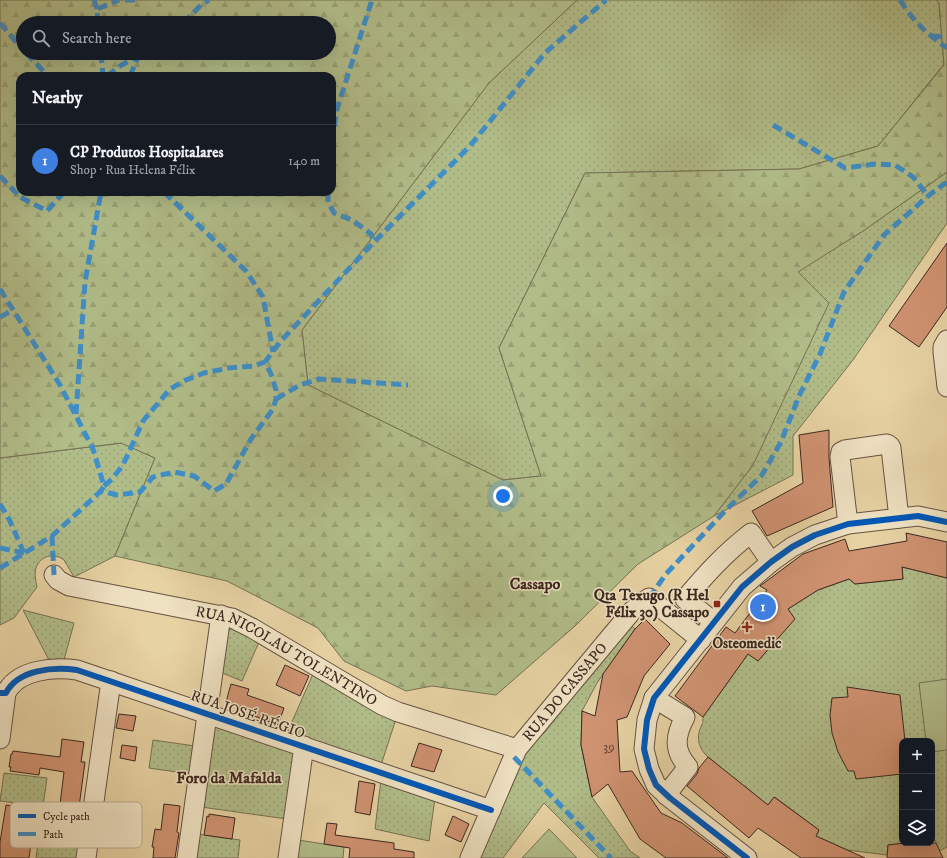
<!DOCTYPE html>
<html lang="en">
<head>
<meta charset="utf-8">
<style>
  :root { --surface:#171b24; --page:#242831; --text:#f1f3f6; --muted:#9ea1a6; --line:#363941; --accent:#c59692 }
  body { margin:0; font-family:"IM FELL DW Pica",serif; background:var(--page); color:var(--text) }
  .controls { position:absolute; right:12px; bottom:12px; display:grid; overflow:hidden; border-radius:8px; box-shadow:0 4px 16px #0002 }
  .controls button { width:36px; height:36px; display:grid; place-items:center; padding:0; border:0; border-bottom:1px solid var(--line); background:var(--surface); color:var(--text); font:20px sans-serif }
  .you { position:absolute; left:503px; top:496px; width:14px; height:14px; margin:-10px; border:3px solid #fff; border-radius:50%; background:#1a73e8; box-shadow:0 0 0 6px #1a73e833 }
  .badge { display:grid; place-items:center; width:26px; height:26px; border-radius:50%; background:var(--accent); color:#fff; font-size:13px; font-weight:700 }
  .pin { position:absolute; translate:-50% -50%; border:2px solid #fff; box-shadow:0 1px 4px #0006 }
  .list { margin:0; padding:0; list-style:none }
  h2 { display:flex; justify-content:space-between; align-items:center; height:52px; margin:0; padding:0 16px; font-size:17px }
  h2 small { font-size:13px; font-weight:400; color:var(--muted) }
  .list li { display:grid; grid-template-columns:26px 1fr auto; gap:12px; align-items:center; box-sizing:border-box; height:72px; padding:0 16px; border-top:1px solid var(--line) }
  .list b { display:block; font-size:15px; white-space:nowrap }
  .list p { margin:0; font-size:13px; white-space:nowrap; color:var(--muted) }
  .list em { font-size:13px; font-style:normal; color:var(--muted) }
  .icon { flex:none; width:22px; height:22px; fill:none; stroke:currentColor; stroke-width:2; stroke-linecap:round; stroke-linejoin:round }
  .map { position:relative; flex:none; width:947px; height:858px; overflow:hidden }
  .search { position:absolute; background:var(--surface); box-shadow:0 4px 16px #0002; left:16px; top:16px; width:320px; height:44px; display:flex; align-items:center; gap:10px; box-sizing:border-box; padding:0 14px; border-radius:22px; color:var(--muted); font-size:15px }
  .panel { position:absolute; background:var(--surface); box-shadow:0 4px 16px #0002; left:16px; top:72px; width:320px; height:124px; border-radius:12px }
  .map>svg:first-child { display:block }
</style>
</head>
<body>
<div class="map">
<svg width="947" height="858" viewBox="0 0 947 858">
  <defs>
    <pattern id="grass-dots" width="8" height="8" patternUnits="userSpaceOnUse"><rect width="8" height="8" fill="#b1bd89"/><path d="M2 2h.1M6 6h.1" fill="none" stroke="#99a276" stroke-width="1.8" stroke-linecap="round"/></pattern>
    <pattern id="forest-firs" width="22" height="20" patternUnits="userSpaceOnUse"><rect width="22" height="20" fill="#b1bd89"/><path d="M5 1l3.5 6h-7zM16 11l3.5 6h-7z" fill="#99a276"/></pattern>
  </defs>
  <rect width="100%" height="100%" fill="#e7d2a3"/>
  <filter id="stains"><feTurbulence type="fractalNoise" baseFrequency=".005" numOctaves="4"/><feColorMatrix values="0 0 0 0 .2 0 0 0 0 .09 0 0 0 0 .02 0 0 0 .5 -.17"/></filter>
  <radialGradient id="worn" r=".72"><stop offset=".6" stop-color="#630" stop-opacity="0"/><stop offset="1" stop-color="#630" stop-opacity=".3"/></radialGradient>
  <g fill="url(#grass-dots)" stroke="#767254">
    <path d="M577,0H936L939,3L944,64L878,146L799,169L585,173L499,348L541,476L503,480L308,385L302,330L489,83Z"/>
    <path d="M947,172V223L853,360L793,436V475L714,516L753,465L797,272L863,231Z"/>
    <path d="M122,443L155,458L115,556L74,577L64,560C54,552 40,556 36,568C34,575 36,581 37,587L14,618L0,625V458Z"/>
    <path d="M902,567L947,578V847L939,851L935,840H932V741H902V843H905L888,845L887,855L847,850L816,836L819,830L775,797L768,805L708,757C700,750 696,740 700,729C702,724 703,724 703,717L748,654L758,661L794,619L788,609L818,590L849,579L855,584L903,579Z"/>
    <path d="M23,610L74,623L64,660L50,662Z"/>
    <path d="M629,623L635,629L597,683L582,711L581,745L592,797L630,851L640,858H599L544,803L503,858H477L526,751L545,732Z"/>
    <path d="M234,627L259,642L242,681L220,672L225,631Z"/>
    <path d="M313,674L396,719L381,765L287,733Z"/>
    <path d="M220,725L292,749L295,759L287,819L201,807L212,729Z"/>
    <path d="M153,740L195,746L191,774L149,768Z"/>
    <path d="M4,773L47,778L43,806L85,813L79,858H36L43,806L0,801Z"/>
    <path d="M381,780L435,798L429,841L375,829Z"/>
    <path d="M197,834L240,840L238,858H194Z"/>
  </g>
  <path fill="url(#forest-firs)" stroke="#767254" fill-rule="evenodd" d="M0,0H577L489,83L302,330L308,385L503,480L541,476L499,348L585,173L799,169L878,146L944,65L939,3L936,0H947V172L863,231L798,272L829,303L753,465L714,516L638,564L575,626L496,695L432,686L406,691L344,661L318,628L227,581L115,556L155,458L121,443L0,458ZM23,23H329V53H23ZM20,76H332V192H20Z"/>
  <g fill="#b1bd89" stroke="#767254">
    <path d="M947,679V750L932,752V741H926L919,683Z"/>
    <path d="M549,829L577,858H522Z"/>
    <path d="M298,840L344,847L343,858H295Z"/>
  </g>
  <g fill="#d09372" stroke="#3c2820">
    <path d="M947,243V307L919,347L889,326Z"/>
    <path d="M829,430V458L833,507L767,536L752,511L803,483L799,435Z"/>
    <path d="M906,533L947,542V578L902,567L903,579L855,584L849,579L818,590L788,609L795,619L758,661L748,654L703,717L675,696L726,627L735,633L767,590L760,586L803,554L845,539L849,551L907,541Z"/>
    <path d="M645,619L670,644L644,676L627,717L617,720L620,772L632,771L661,813L682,823L728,858H666L640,839L608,784L592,797L581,745L582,711L595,716L603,674L635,629Z"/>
    <path d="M285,665L309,676L300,696L276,685Z"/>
    <path d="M231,684L249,689L247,695L284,708L278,725L254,716L255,712L226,702Z"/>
    <path d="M847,687L900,695L905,741H902V774L856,779L854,771H848L838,752L832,733L830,715L832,698L848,697Z"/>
    <path d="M119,714L136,716L133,731L116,728Z"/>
    <path d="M62,739L84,742L81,762H85L79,807L60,804L64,772L40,768L39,775L10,771L11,767H9L11,754H12L13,751L60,757Z"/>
    <path d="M419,743L442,750L434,772L411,766Z"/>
    <path d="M122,745L137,747L135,761L120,758Z"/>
    <path d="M708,757L768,805L774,797L819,830L816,836L865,858H801L758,828L749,838L687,786L697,774L699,768Z"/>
    <path d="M359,781L375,784L370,815L355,812Z"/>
    <path d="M164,804L180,806L177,832L179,833L175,858H153L154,847H152L155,829L161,830Z"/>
    <path d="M6,805L34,809L30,837H32L29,858H0V842Z"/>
    <path d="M209,814L235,818L232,839L204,835L207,816L209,817Z"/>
    <path d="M453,816L469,824L461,842L445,835Z"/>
    <path d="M327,823L337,824L335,835L394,843V849L414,852V858H349L350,848L324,844Z"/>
    <path d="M905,843H936L943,858H887L888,845Z"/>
  </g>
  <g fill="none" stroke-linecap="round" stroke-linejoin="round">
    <defs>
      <g id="minor">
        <path d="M947,340L943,347V352L947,387"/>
        <path d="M848,524L840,457L841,452L845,450L887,444L890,446L891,448L899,518"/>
        <path id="s1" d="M54,575L58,580L69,586L232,618L252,628L382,705L398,712L517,749"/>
        <path d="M714,622L685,599C706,574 725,553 751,533L771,562"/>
        <path d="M0,693H6C18,669 54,667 77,670L491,810"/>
        <path d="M654,698L685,717C675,736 673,750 688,767L666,795"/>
        <path d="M0,739L6,693"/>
        <path d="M86,858L111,681"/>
        <path d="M187,858L221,615"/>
        <path d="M288,858L304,746"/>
        <path id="s2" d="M470,858L517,749L632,611L649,598L701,640"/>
        <path d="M747,858L670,798L656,785L649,769L644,749L647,720L654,698L742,587L771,562L792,547L815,535L848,524L918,516L947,522"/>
      </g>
    </defs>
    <use href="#minor" stroke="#675241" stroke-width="21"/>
    <use href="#minor" stroke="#efe2c3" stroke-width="19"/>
    <g stroke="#3e8fca" stroke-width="5" stroke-dasharray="10 5" stroke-linecap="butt">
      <path d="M94,0L97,9"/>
      <path d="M125,0H136"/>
      <path d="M900,0C914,22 926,33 947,48"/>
      <path d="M0,23L23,50"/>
      <path d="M98,23L97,9L119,0"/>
      <path d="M183,23L201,5L209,0"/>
      <path d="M932,36L947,37"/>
      <path d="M26,53L48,76"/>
      <path d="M101,53L103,76"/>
      <path d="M107,76L120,66L143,53"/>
      <path d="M130,76L138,57"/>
      <path d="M773,125L845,168L875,164L895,165L913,177L928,196"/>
      <path d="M332,141L337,109L372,0"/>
      <path d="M0,176L20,197L47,211L64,192"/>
      <path d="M164,192L246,271L263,297L273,352"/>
      <path d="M328,192V202L334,213L352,220L371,234L374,242"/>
      <path d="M0,289L60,385L93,449L104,486L101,491"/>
      <path d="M0,317L13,310"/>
      <path d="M276,399L300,385L319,379L408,385"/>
      <path d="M76,414L85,282L101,192"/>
      <path d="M104,486L112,479L123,465L143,421L170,389L186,380L204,373L229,368L254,366L265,362"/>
      <path d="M0,504L9,519L24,553"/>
      <path d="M52,536L54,575"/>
      <path d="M0,548L24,553"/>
      <path d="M0,568L52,536L101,491L117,495L140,492L153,477L174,472L194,476L214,491L226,484L251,439L273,409L276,399V390L271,374L265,362L280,342L374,242L470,146L545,53L606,0"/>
      <path d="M649,598L666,574L726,510L762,475L781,442L799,396L820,354L844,292L884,235L928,196L947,182"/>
      <path d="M514,757L611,858"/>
    </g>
    <defs>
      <g id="cycleway">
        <path d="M0,693H6C18,669 54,667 77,670L491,810"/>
        <path d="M747,858L670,798L656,785L649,769L644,749L647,720L654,698L742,587L771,562L792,547L815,535L848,524L918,516L947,522"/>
      </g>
    </defs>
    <use href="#cycleway" stroke="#efe2c3" stroke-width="8"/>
    <use href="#cycleway" stroke="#0057b8" stroke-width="6"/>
  </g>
  <g fill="#8f2418" stroke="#efe2c3" stroke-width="1.5">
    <rect x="713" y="600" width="8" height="8" rx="2"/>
    <path d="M745 621h4v4h4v4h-4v4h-4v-4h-4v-4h4z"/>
  </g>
  <g text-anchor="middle" stroke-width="3" stroke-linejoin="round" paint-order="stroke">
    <g font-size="13" fill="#614334">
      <text x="609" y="751">39</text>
    </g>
    <g font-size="15" font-weight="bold" fill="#3c2820" stroke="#efe2c3" text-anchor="end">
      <text x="709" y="600">Qta Texugo (R Hel<tspan x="709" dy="17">Félix 30) Cassapo</tspan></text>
      <text x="747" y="648" text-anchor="middle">Osteomedic</text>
    </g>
    <g font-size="15" fill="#3c2820" stroke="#efe2c3">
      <text dy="5" stroke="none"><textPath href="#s1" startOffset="250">RUA NICOLAU TOLENTINO</textPath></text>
      <text dy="5" stroke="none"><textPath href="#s2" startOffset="193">RUA DO CASSAPO</textPath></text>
      <text transform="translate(248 714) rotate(19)" y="5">RUA JOSÉ RÉGIO</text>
    </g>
    <g font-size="16" font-weight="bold" fill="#3c2820" stroke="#efe2c3">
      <text x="535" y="589">Cassapo</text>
      <text x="229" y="783">Foro da Mafalda</text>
    </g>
  </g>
  <rect x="10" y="802" width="132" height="46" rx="6" fill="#efe2c3" stroke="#b9aa92" stroke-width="1"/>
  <rect x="18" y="814" width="18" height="4" fill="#0057b8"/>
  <rect x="18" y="832" width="18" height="4" fill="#3e8fca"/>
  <g font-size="11" fill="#3c2820">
    <text x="43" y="820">Cycle path</text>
    <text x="43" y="838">Path</text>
  </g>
  <rect width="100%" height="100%" filter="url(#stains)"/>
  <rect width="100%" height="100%" fill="url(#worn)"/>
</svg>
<div class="controls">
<button>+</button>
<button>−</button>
<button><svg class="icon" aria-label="layers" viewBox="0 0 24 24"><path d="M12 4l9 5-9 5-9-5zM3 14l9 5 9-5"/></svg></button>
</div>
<div class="you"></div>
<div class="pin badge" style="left:763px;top:607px;background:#3f7fe0">1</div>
<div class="search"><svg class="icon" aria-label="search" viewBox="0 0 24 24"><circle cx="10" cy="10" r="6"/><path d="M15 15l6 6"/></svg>Search here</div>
<section class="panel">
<h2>Nearby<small></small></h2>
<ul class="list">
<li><span class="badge" style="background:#3f7fe0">1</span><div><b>CP Produtos Hospitalares</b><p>Shop · Rua Helena Félix</p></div><em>140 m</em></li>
</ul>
</section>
</div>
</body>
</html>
